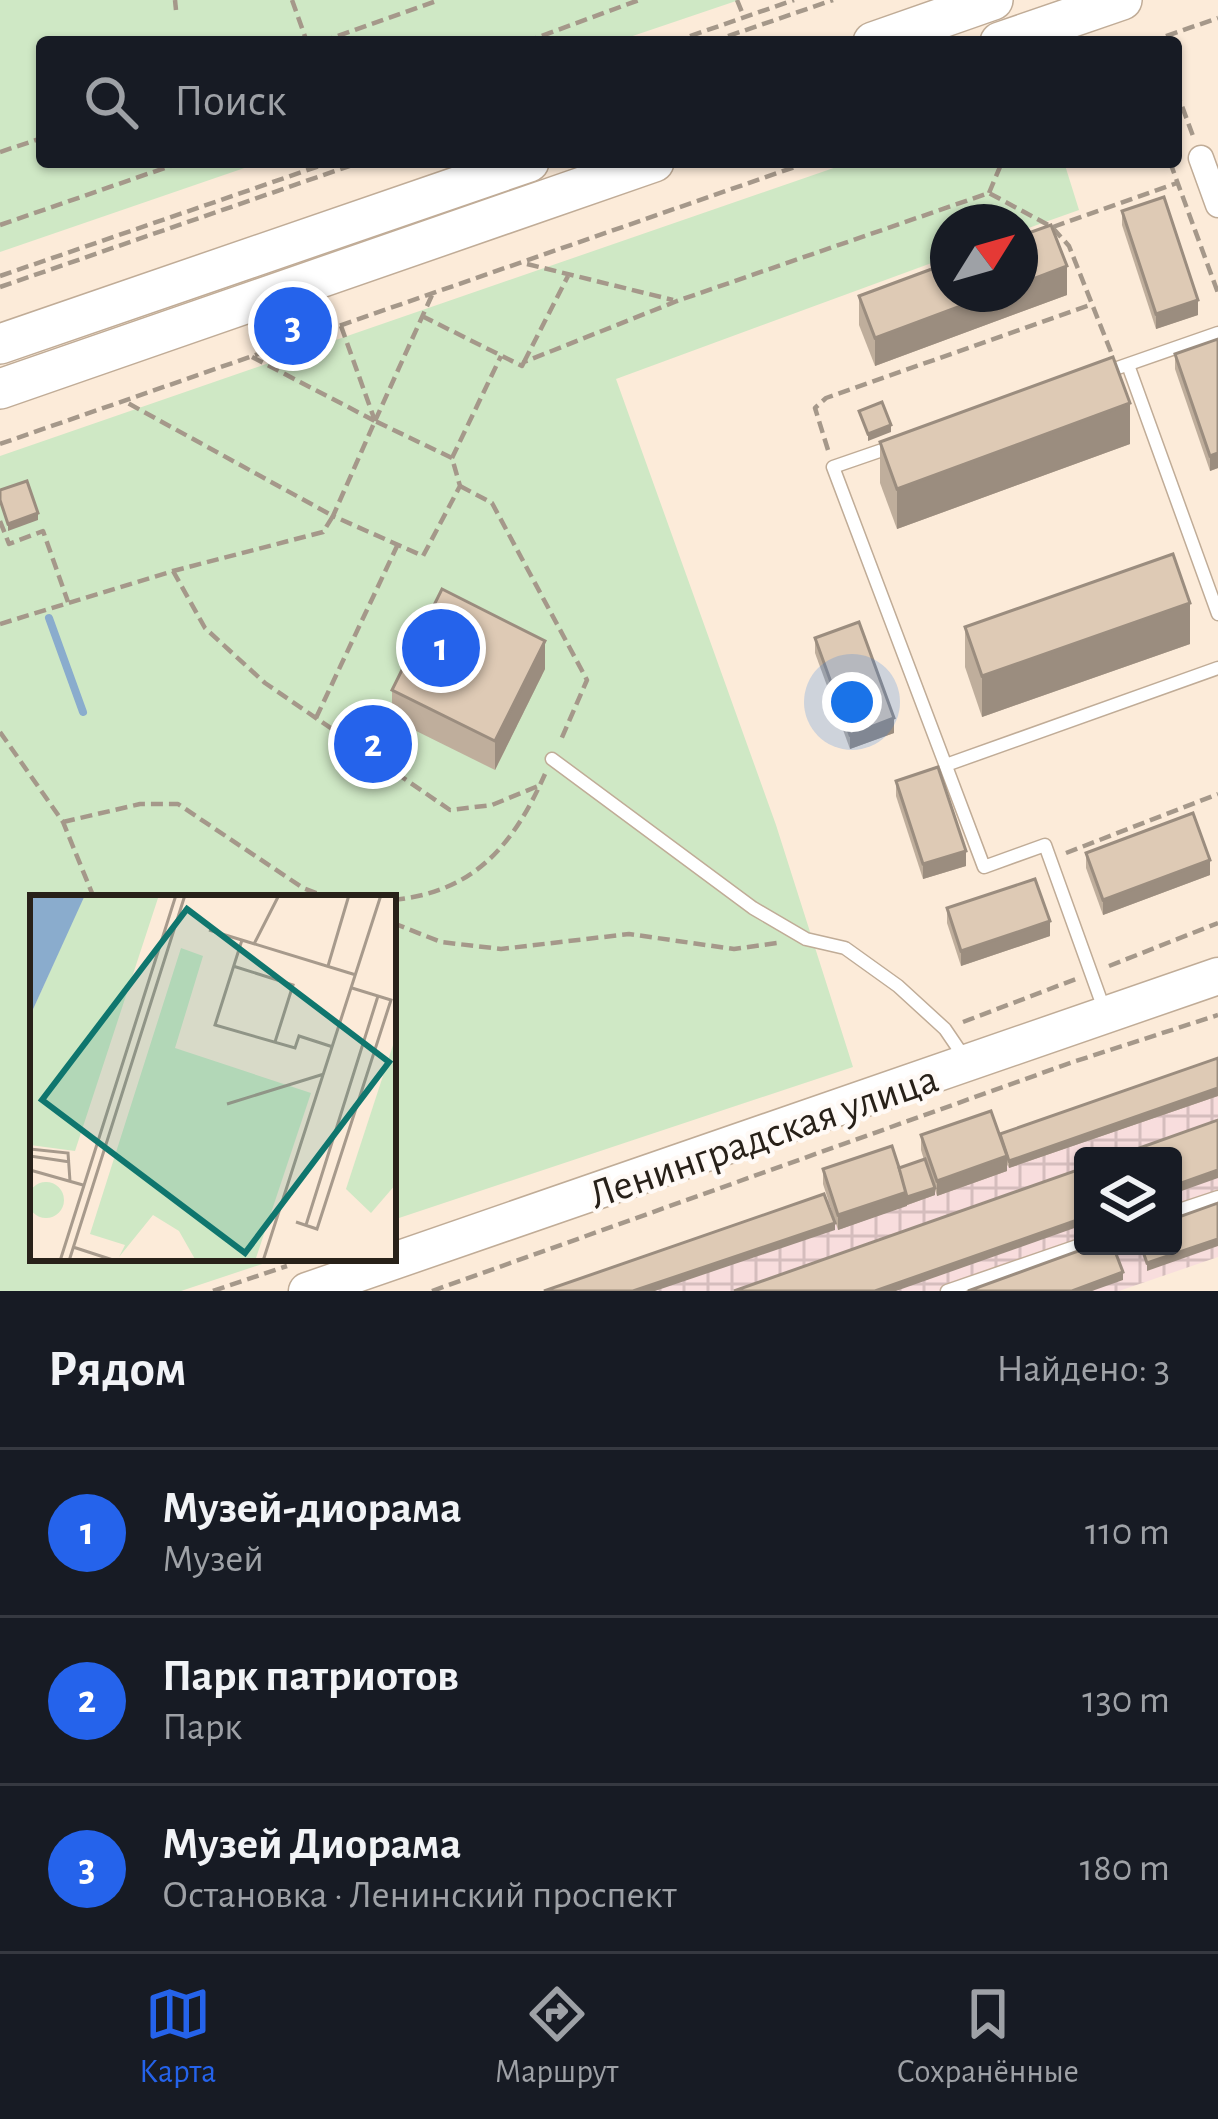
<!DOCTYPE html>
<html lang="ru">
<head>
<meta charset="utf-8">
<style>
  :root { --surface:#171b24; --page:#20242c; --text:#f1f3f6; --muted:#9ea1a6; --line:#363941; --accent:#2563eb }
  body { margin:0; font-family:"Alegreya Sans",sans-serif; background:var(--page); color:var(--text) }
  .controls { position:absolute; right:36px; bottom:36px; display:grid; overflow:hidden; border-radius:12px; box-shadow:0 3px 9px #0004 }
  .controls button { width:108px; height:108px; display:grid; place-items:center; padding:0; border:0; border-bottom:3px solid var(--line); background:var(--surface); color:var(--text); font:60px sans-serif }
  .compass { position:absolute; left:930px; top:204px; width:108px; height:108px; border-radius:50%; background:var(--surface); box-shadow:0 3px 9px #0004; rotate:53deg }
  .you { position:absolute; left:852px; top:702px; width:42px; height:42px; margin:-30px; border:9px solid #fff; border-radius:50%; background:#1a73e8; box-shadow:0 0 0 18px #1a73e833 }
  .badge { display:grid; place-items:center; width:78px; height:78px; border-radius:50%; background:var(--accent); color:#fff; font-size:39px; font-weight:700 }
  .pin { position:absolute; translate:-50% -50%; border:6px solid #fff; box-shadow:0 3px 12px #0006 }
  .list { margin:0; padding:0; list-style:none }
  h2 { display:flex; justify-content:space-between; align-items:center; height:156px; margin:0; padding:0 48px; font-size:51px }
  h2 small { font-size:39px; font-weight:400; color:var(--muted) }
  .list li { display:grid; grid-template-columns:78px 1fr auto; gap:36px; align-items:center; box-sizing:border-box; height:168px; padding:0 48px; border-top:3px solid var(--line) }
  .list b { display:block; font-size:45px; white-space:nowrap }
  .list p { margin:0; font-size:39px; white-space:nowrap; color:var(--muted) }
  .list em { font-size:39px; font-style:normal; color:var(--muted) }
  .icon { flex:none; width:66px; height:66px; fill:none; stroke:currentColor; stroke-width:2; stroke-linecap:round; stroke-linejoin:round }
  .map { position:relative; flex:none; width:1218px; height:1291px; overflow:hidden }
  .search { position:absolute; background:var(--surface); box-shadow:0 3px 9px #0004; left:36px; right:36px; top:36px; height:132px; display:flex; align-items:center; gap:30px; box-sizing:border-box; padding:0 42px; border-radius:12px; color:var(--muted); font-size:45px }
  .sheet { height:660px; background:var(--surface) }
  nav { display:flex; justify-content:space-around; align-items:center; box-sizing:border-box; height:168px; border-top:3px solid var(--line); background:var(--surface); font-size:33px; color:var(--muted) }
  nav a { display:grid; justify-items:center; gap:6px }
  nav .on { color:var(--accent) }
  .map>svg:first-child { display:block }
</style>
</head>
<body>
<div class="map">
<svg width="1218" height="1291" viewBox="0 0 1218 1291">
  <defs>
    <pattern id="industrial-grid" width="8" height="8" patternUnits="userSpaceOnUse" patternTransform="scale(3)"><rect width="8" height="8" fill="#f8dddd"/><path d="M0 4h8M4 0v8" fill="none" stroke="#d5bdbd"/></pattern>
  </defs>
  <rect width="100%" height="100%" fill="#fcebd9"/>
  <path fill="url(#industrial-grid)" fill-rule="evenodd" d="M1218,1066V1257L1119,1291H566ZM1083,1156H1173V1246H1083Z"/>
  <g fill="#cfe8c5">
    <path d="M0,0H739L615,42H42V162H262L0,252Z"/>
    <path d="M851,162H1064L1079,210L1020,231V222H948V257L616,379L776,825L853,1067L393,1220V898H33V1258H280L181,1291H0V456Z"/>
  </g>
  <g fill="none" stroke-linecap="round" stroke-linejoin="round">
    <path stroke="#8aaccd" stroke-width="8" d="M49,618L83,712"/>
    <defs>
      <g id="service">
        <path d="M1128,365L1218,614"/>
        <path d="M1106,372L1218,333"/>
        <path d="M894,446L833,467L984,867L1045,845L1104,1009"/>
        <path d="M552,759L753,908L806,939L845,948L898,986L945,1029L964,1057"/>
        <path d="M946,765L1218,668"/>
        <path d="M1173,1212L1218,1197"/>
        <path d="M947,1291L1083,1244"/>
      </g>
      <path id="minor" d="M1201,158L1218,205"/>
      <path id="secondary" d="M307,1291L1218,976"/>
      <g id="primary">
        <path d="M873,42L993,0"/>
        <path d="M1000,42L1122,0"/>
        <path d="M0,344L529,162"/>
        <path d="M0,389L654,162"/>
      </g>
    </defs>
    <use href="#service" stroke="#c0ac97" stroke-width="15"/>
    <use href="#minor" stroke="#c0ac97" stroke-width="27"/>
    <use href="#secondary" stroke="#c0ac97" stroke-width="39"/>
    <use href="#primary" stroke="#c0ac97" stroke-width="42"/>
    <g stroke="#a5988a" stroke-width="4.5" stroke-dasharray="12 6" stroke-linecap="butt">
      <path d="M175,0L176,10"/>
      <path d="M292,0L307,42"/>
      <path d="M737,0L744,17"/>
      <path d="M321,42L439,0"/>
      <path d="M525,42L639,0"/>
      <path d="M673,42L794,0"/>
      <path d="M711,42L833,0"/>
      <path d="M1149,42L1218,18"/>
      <path d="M1176,90L1193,136"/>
      <path d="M0,152L42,138"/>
      <path d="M1170,162L1218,293"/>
      <path d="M989,193L1002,162"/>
      <path d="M0,225L182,162"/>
      <path d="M1053,227L1177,183"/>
      <path d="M527,264L673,300"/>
      <path d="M0,276L331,162"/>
      <path d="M0,287L361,162"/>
      <path d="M422,316L522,366L524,362L677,301L989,193L1052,227L1069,246L1111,352"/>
      <path d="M341,326L375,421"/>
      <path d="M252,357L375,421"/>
      <path d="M524,362L568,276"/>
      <path d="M375,421L432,295"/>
      <path d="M0,444L809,162"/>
      <path d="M828,450L815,408L826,398L1093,304"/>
      <path d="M452,458L375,421L333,516L423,556L460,486L452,458L501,356"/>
      <path d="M460,486L492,503L587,680L560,742"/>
      <path d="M0,521L9,544L43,531L68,602"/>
      <path d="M173,571L205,628L265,683L450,810L492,805L538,786"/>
      <path d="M0,624L173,571L323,532L333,516L124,401"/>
      <path d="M316,718L398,544"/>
      <path d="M0,732L63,822L94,898"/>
      <path d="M63,822L140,804H178L303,888L329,898"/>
      <path d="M1066,853L1218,794"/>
      <path d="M393,900C474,892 513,846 545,774"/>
      <path d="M393,923L441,942L501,949L629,934L734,949L777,943"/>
      <path d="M1109,966L1218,923"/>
      <path d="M963,1022L1076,979"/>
      <path d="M213,1291L287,1266"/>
      <path d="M432,1291L1073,1062L1218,1015"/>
    </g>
    <use href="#service" stroke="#fff" stroke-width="12"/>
    <use href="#minor" stroke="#fff" stroke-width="24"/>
    <use href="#secondary" stroke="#fff" stroke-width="36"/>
    <use href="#primary" stroke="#fff" stroke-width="39"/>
  </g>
  <g fill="#bfae9c">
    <path d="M1122,211L1198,315L1156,329L1122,225Z"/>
    <path d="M1067,295L875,366L859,325V296Z"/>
    <path d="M1218,339V468L1210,471L1175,369V354Z"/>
    <path d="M880,442L1130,444L897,529L880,483Z"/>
    <path d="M965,627L1190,644L982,717L965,667Z"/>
    <path d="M815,638L894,733L850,749L815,653Z"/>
    <path d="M545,669L495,770L392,719V690Z"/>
    <path d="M896,781L966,866L923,879L896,796Z"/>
    <path d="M1086,853L1210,875L1103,915L1086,868Z"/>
    <path d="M947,908L1050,936L961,966L947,923Z"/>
    <path d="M1218,1058V1096L1009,1168L1007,1164V1171L937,1196L935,1190V1195L838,1230L823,1184V1169L899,1168L924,1160L921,1150V1135L1000,1136Z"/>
  </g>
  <g fill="#9b8d7f">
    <path d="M1067,266V295L875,366V338L993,294H1020V284Z"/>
    <path d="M1198,300V315L1156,329V314Z"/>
    <path d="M1130,403V444L897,529V489Z"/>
    <path d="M891,425V432L868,441V434Z"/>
    <path d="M1218,453V468L1210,471V456Z"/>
    <path d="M38,513V520L8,531V524Z"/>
    <path d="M1190,603V644L982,717V676Z"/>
    <path d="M545,641V669L495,770V741Z"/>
    <path d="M894,718V733L850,749V735Z"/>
    <path d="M966,851V866L923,879V864Z"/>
    <path d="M1210,860V875L1103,915V900Z"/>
    <path d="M1050,921V936L961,966V951Z"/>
    <path d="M1218,1088V1096L1009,1168V1161Z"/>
    <path d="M1007,1156V1171L937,1196V1181Z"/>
    <path d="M1218,1170V1178L1173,1194V1186Z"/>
    <path d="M935,1188V1195L907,1205V1197Z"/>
    <path d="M907,1192V1206L838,1230V1215Z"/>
    <path d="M1083,1218V1225L896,1291H875Z"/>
    <path d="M835,1223V1230L655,1291H633Z"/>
    <path d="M1218,1239V1246L1147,1271V1263Z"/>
    <path d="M1123,1272V1280L1092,1291H1072Z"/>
  </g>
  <g fill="#decab5" stroke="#9b8d7f" stroke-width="3">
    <path d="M1164,197L1198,300L1156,314L1122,211Z"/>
    <path d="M1051,225L1067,266L1020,284V236Z"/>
    <path d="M948,263V294H993L875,338L859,296Z"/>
    <path d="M1218,339V453L1210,456L1175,354Z"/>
    <path d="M1113,357L1130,403L897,489L880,442Z"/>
    <path d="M882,402L891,425L868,434L859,411Z"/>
    <path d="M27,481L38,513L8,524L0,500V490Z"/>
    <path d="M1173,554L1190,603L982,676L965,627Z"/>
    <path d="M442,589L545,641L495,741L392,690Z"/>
    <path d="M859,622L894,718L850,735L815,638Z"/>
    <path d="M938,767L966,851L923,864L896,781Z"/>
    <path d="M1193,813L1210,860L1103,900L1086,853Z"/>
    <path d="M1035,879L1050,921L961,951L947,908Z"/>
    <path d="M1218,1058V1088L1009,1161L1000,1134Z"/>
    <path d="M991,1111L1007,1156L937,1181L921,1135Z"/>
    <path d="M1218,1120V1170L1173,1186V1156H1117Z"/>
    <path d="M892,1146L907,1192L838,1215L823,1169Z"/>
    <path d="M925,1159L935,1188L907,1197L899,1168Z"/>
    <path d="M1083,1168V1218L875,1291H734Z"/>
    <path d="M824,1194L835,1223L633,1291H544Z"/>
    <path d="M1218,1203V1239L1147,1263L1141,1246H1173V1219Z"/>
    <path d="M1092,1246H1113L1123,1272L1072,1291H968Z"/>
  </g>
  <g text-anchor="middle" stroke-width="9" stroke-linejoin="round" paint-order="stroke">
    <g font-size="42" fill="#282119" stroke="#fffaf6">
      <text transform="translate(763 1135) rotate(-19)" y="15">Ленинградская улица</text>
    </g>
  </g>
  <g transform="translate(30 895)">
    <rect width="366" height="366" fill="#fcebd9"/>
    <path d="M366,141V289L341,318L316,294Z" fill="#cfe8c5"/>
    <path d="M54,0H129L45,256L0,250V121ZM151,53L173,61L145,153L281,198L225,366H166L149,336L123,320L89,362L95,350L60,339ZM-2 305a18 18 0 1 1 36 0a18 18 0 1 1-36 0Z" fill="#cfe8c5"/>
    <path d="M0,0H55L0,121Z" fill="#8aaccd"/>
    <path fill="none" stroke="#a79a8c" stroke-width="3" d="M179,35L326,80M212,45L185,130L265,153L269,141L303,152M224,49L249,0M203,71L263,90L245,147M298,71L319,0M197,209L294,179M0,254L38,258L40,286M0,261L40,267M0,275L53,290M266,327L287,334L361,105L322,93M276,330L348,101M43,352L86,366M30,366L146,0M39,366L155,0M233,366L351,0"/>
    <path fill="#0f766e" fill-opacity="0.15" stroke="#0f766e" stroke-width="6" d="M157,14L359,167L215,358L12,205Z"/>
    <rect width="366" height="366" fill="none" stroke="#282119" stroke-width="6"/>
  </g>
</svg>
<div class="controls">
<button><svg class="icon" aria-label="layers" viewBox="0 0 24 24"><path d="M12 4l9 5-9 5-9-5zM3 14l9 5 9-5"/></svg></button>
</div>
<svg class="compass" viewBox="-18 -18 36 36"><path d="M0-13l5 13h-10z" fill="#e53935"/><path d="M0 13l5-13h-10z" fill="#9ea1a6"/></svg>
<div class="you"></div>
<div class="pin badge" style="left:441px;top:648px">1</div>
<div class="pin badge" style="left:373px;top:744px">2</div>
<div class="pin badge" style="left:293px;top:326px">3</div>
<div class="search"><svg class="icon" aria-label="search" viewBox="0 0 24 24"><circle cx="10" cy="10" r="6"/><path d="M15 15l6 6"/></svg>Поиск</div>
</div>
<section class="sheet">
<h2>Рядом<small>Найдено: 3</small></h2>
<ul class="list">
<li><span class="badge">1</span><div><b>Музей-диорама</b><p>Музей</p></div><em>110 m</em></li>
<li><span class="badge">2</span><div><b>Парк патриотов</b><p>Парк</p></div><em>130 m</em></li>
<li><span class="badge">3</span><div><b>Музей Диорама</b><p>Остановка · Ленинский проспект</p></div><em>180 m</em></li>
</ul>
</section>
<nav>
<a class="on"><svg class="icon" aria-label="map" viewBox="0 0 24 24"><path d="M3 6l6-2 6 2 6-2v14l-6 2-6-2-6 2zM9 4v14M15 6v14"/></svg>Карта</a>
<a><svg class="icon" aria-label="directions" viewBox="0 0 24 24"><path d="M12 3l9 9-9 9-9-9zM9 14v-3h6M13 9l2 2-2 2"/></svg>Маршрут</a>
<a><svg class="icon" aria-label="saved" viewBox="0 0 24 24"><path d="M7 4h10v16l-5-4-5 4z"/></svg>Сохранённые</a>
</nav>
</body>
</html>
